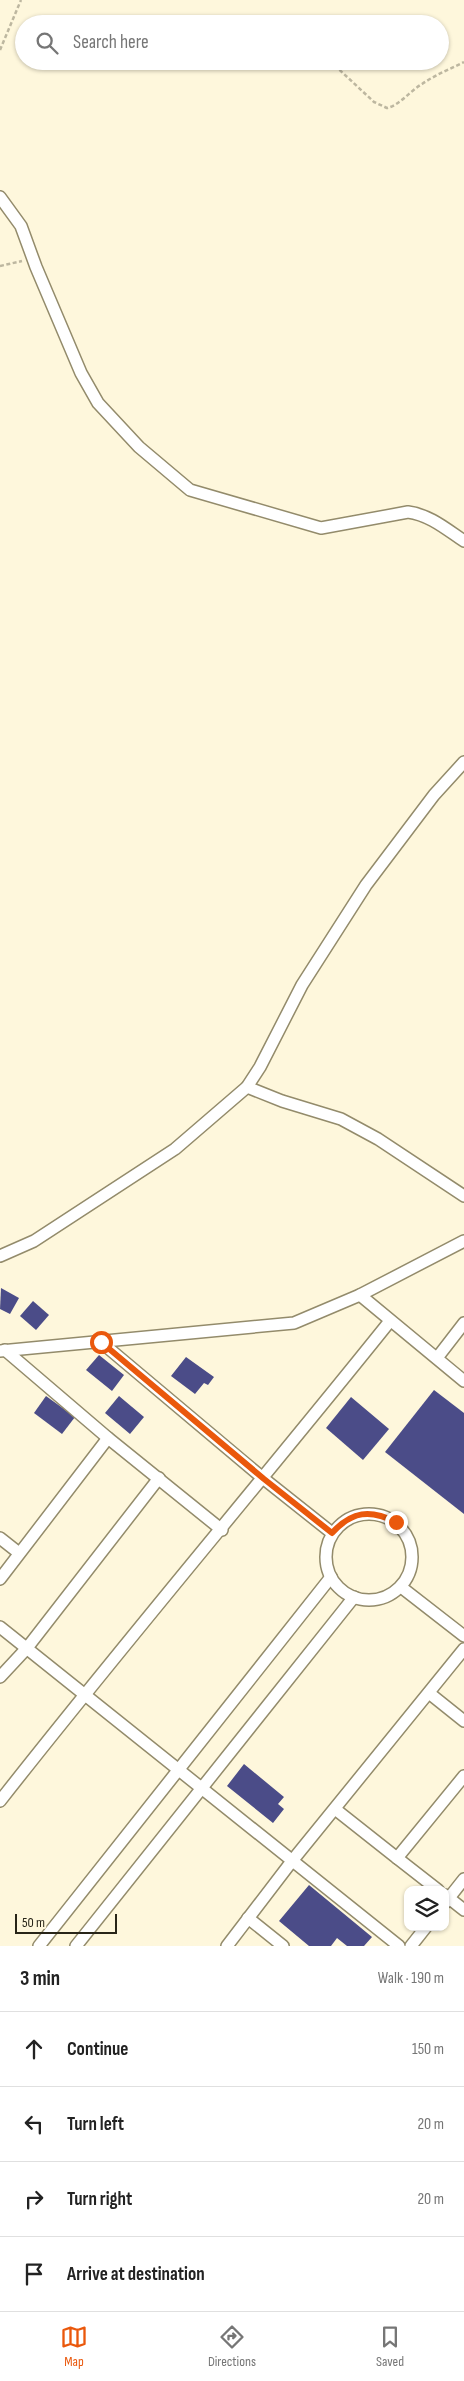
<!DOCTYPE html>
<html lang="en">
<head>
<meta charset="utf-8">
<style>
  :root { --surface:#fff; --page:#f2f2f2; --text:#222; --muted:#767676; --line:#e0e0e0; --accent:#ea580c }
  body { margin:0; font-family:"Sofia Sans Condensed",sans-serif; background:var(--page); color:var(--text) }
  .controls { position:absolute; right:15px; bottom:15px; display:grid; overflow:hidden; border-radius:10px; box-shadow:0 1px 4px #0004 }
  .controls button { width:45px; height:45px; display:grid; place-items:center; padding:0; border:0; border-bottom:1px solid var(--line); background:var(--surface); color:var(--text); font:25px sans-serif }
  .scale { position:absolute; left:15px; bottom:12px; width:102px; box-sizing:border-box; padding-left:5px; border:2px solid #282518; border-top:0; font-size:14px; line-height:18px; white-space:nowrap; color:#282518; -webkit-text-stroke:4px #fef7dc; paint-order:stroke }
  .stop { position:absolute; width:15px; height:15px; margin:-11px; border:4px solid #ea580c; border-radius:50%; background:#fff }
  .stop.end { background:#ea580c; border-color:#fff; box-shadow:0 1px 5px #0008 }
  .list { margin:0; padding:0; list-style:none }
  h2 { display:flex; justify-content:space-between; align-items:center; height:65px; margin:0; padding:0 20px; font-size:21px }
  h2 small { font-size:16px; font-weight:400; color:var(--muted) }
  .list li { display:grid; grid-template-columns:32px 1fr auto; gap:15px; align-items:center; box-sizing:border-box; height:75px; padding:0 20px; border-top:1px solid var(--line) }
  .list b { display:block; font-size:19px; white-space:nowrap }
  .list em { font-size:16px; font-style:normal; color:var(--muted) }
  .icon { flex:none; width:28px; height:28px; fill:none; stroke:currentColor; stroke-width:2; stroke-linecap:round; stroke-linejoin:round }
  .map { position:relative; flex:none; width:464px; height:1946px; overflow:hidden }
  .search { position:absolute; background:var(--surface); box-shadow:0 1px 4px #0004; left:15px; right:15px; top:15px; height:55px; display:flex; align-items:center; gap:12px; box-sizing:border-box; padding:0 18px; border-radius:28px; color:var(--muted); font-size:19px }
  .sheet { height:365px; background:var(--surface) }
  nav { display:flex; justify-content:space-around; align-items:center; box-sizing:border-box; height:70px; border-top:1px solid var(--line); background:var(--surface); font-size:14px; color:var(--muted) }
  nav a { display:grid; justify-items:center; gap:2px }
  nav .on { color:var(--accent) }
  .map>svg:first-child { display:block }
</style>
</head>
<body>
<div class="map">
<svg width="464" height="1946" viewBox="0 0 464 1946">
  <rect width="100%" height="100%" fill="#fef7dc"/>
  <g fill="#4b4c88">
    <path d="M1,1288L19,1298L10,1314L0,1309Z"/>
    <path d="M33,1301L49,1315L36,1330L20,1316Z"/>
    <path d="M99,1355L124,1375L112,1391L86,1370Z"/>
    <path d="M186,1357L214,1377L208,1385L204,1383L195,1394L171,1376Z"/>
    <path d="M434,1390L464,1413V1514L385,1452Z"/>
    <path d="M46,1396L75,1417L62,1434L34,1413Z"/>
    <path d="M119,1396L144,1417L130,1434L105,1413Z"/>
    <path d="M351,1397L389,1429L363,1460L326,1428Z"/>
    <path d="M244,1764L284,1797L278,1804L284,1809L273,1823L227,1786Z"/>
    <path d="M309,1885L372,1937L364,1946H347L337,1938L331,1946H309L279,1921Z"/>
  </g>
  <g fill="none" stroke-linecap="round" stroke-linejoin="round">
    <defs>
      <g id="street">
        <path d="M0,197L21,226L36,267L81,373L98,403L139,447L190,490L321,528L408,512C430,515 446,529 464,541"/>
        <path d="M247,1087L282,1101L341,1119L378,1139L464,1196"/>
        <path d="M0,1256L34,1241L175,1149L247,1087L260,1067L302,985L366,885L434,795L464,762"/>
        <path d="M360,1295L464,1381"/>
        <path d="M101,1342L264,1479L332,1533"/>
        <path d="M5,1350L108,1438L222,1530"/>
        <path d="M0,1351L294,1323L360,1295L464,1241"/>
        <path d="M437,1358L464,1323"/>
        <circle cx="369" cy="1557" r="43"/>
        <path d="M0,1538L19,1553"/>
        <path d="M0,1579L108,1438"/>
        <path d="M401,1587L464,1636"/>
        <path d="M0,1627L399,1946"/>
        <path d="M0,1677L27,1648L159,1478"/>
        <path d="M429,1693L464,1721"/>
        <path d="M0,1801C127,1639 261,1482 390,1321"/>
        <path d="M335,1809L397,1858"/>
        <path d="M438,1890L397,1858L464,1776"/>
        <path d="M445,1895L464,1910"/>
        <path d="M445,1903L464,1879"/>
        <path d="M248,1918L283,1946"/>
        <path d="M39,1946L331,1577"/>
        <path d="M76,1946L354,1597"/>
        <path d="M227,1946L292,1861L464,1649"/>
        <path d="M411,1946L426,1927"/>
      </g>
    </defs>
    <use href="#street" stroke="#938b6b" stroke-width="14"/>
    <g stroke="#bdb7a0" stroke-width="2.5" stroke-dasharray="4 2.5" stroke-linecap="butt">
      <path d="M0,50L21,0"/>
      <path d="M330,61L374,102L387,108C400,105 410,91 422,84C435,75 450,69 464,62"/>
      <path d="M0,266L22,261"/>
    </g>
    <use href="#street" stroke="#fff" stroke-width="11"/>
  </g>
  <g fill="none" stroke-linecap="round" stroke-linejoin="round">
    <path stroke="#ea580c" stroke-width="6" d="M101,1342L264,1479L332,1533C352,1511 370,1509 396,1522"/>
  </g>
</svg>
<div class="controls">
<button><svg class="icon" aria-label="layers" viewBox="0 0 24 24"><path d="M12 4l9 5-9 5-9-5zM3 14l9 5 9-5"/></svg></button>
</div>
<div class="scale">50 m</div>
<div class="stop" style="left:101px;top:1342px"></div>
<div class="stop end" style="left:396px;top:1522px"></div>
<div class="search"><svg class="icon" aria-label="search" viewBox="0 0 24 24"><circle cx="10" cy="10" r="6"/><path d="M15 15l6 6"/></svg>Search here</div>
</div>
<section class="sheet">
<h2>3 min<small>Walk · 190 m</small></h2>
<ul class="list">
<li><svg class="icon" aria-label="ahead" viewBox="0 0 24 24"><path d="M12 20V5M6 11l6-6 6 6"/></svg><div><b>Continue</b></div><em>150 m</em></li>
<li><svg class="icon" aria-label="left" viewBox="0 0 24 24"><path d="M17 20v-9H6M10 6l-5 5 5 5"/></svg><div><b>Turn left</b></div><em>20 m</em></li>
<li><svg class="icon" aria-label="right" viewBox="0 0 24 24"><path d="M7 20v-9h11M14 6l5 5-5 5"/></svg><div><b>Turn right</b></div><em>20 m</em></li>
<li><svg class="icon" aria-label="arrive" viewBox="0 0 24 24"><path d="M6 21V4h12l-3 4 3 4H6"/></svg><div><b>Arrive at destination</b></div></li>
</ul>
</section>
<nav>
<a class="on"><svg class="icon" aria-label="map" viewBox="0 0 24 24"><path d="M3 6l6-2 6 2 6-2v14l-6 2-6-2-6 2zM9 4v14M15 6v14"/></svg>Map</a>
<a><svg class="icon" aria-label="directions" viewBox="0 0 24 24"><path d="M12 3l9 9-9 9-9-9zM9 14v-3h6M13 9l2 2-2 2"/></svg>Directions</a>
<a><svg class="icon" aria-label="saved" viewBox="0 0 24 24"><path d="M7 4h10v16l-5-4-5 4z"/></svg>Saved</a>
</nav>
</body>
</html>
